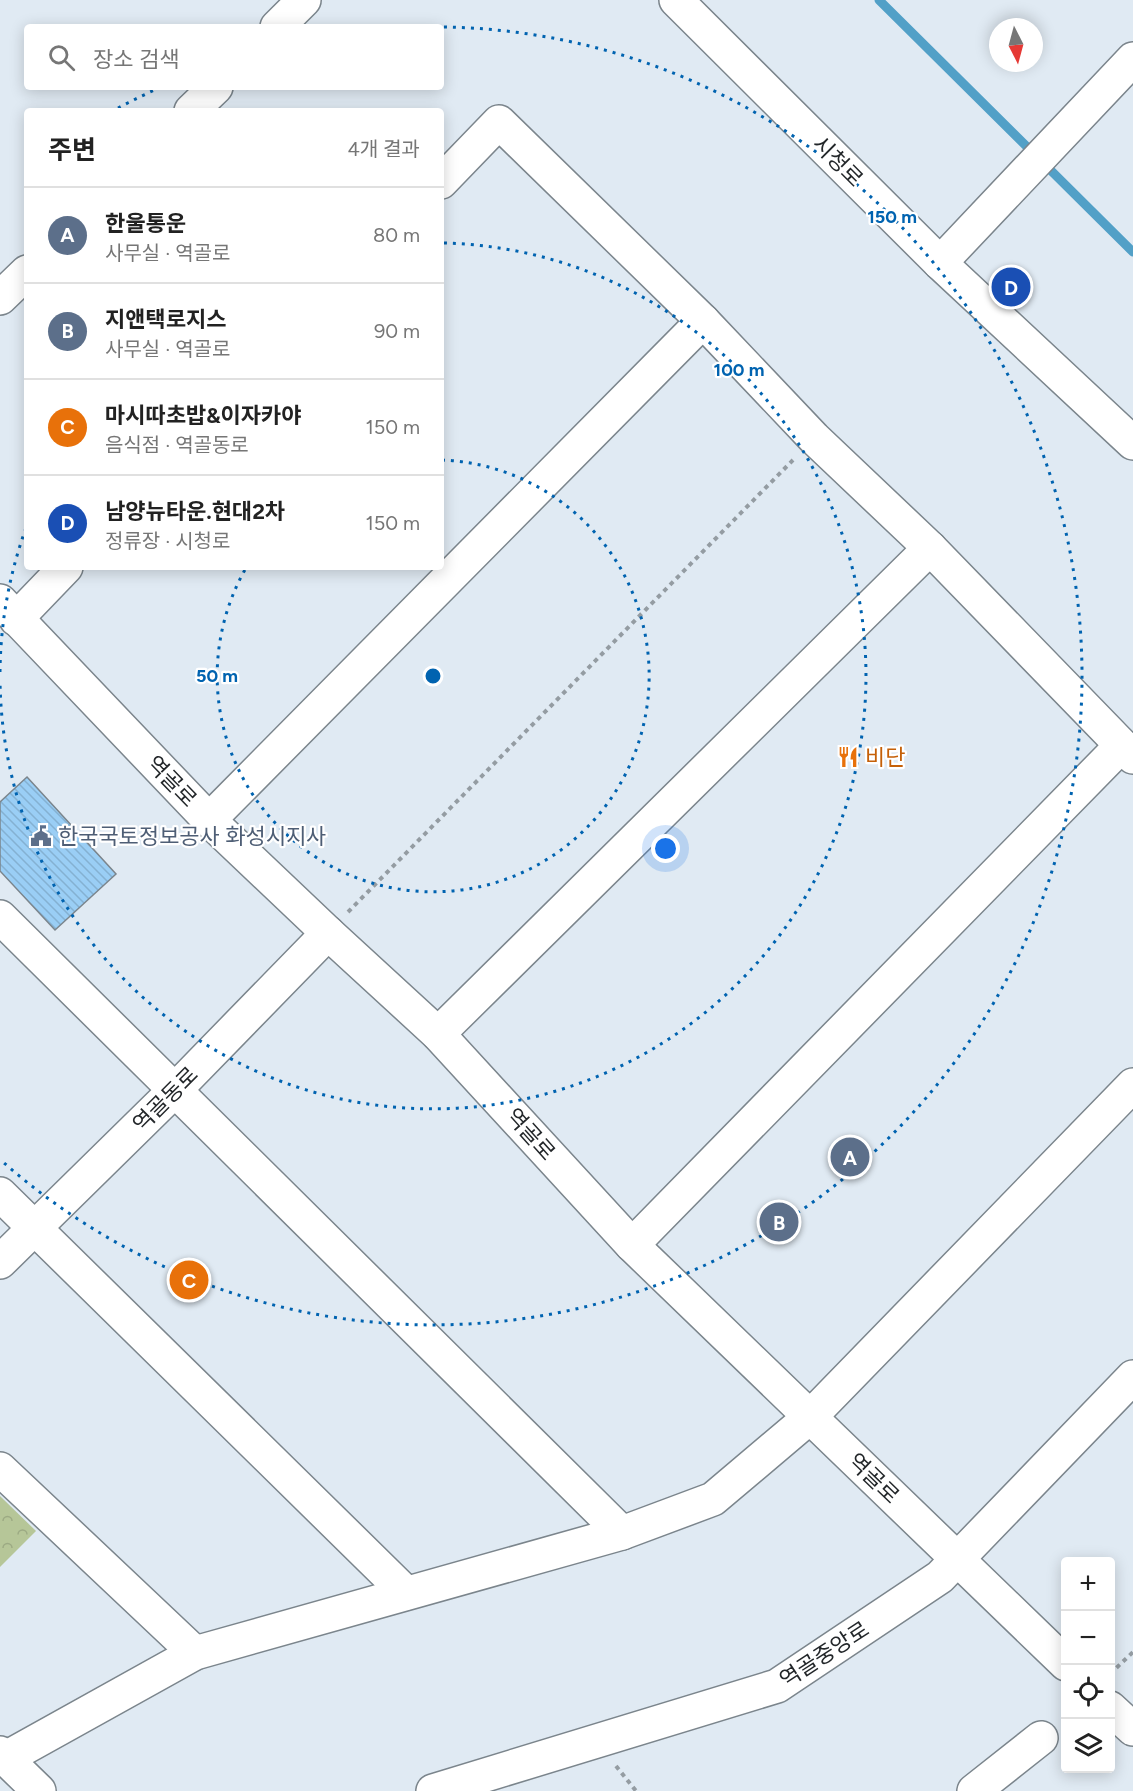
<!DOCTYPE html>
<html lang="ko">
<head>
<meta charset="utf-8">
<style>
  :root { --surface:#fff; --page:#f6f6f6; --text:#222; --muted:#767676; --line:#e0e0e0; --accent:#0063b0 }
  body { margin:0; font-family:Figtree,"Noto Sans KR",sans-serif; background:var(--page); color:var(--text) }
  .controls { position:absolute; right:18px; bottom:18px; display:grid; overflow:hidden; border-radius:6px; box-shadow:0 3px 15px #0003 }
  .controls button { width:54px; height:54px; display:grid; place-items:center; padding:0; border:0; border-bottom:2px solid var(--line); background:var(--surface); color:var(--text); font:30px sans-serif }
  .compass { position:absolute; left:989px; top:18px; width:54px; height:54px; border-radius:50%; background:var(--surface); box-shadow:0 3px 15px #0003; rotate:174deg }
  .you { position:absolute; left:666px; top:849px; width:21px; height:21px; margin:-15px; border:4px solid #fff; border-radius:50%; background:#1a73e8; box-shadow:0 0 0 9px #1a73e833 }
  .badge { display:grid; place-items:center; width:39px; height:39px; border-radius:50%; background:var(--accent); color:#fff; font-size:20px; font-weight:700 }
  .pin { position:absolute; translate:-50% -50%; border:3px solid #fff; box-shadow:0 2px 6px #0006 }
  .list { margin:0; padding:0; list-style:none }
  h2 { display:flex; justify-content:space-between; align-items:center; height:78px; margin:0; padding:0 24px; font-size:26px }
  h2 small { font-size:20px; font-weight:400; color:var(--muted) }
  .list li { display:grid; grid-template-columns:39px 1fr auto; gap:18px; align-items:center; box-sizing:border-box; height:96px; padding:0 24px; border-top:2px solid var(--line) }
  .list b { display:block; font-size:22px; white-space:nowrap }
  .list p { margin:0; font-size:20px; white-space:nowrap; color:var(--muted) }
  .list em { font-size:20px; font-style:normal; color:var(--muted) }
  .icon { flex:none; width:33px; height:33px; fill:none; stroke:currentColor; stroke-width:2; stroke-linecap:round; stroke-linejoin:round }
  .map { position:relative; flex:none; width:1133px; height:1791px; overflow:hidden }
  .search { position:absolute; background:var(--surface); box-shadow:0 3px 15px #0003; left:24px; top:24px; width:420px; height:66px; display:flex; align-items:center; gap:15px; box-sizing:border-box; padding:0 21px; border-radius:6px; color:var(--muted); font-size:22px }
  .panel { position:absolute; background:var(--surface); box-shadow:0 3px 15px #0003; left:24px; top:108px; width:420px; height:462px; border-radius:6px }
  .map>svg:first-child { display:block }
</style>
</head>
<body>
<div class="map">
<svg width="1133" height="1791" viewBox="0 0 1133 1791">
  <defs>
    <pattern id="park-crowns" width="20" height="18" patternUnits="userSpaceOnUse" patternTransform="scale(1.5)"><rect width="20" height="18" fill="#b6c698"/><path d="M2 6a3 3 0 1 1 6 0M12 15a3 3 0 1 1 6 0" fill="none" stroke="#9caa83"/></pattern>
    <pattern id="building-back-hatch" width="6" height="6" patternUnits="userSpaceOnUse" patternTransform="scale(1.5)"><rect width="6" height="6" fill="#9acef5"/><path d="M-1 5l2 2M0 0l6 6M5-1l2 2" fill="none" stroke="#84b1d2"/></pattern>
  </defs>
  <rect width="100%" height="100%" fill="#e0eaf3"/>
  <path fill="url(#park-crowns)" d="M0,1496L36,1531L0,1567Z"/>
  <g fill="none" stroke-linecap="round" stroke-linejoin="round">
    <path stroke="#52a0c7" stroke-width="9" d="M879,0L1133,252"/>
  </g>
  <path fill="url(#building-back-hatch)" stroke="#7b858c" stroke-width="1.5" d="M27,777L116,874L55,930L0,871V802Z"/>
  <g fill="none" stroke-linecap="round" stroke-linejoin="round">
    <defs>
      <g id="minor">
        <path d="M441,182L499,122L703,321L814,438L930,548L1133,757"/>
        <path d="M940,263L1133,59"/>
        <path d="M0,601L209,820L328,933L438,1034L632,1245L1066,1664"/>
        <path d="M16,619L66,567"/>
        <path d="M209,820L703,321"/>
        <path d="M0,917L622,1533"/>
        <path d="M438,1034L930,548"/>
        <path d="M0,1194L406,1593"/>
        <path d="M632,1245L1121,746"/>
        <path d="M0,1262L175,1090L328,933"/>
        <path d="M0,1469L195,1653"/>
        <path d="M1110,1708L1133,1729"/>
        <path d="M0,1753L39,1791"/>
        <path d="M6,1758L195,1653L622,1533L713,1499L810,1417L1133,1085"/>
        <path d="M433,1791L777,1686L940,1577L1133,1377"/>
        <path d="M974,1791L1041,1738"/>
      </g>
      <g id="major">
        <path d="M676,0L940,263L1133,443"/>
        <path d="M277,27L304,0"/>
        <path d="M191,111L216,87"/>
        <path d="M0,298L27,272"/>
      </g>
    </defs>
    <use href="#minor" stroke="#7b858c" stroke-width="36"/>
    <use href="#major" stroke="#7b858c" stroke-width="36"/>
    <g stroke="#949ca2" stroke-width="4" stroke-dasharray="4.5 4.5" stroke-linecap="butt">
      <path d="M348,912L793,460"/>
      <path d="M1110,1674L1133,1652"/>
      <path d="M616,1766L636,1791"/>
    </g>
    <use href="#minor" stroke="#fff" stroke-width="33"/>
    <use href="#major" stroke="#fff" stroke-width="33"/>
  </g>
  <g fill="none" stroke="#0063b0" stroke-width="3" stroke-dasharray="3 6">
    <path d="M442 460A216 216 0 1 1 246 568"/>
    <path d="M0 672A433 433 0 0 1 26 528M444 243A433 433 0 1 1 0 680"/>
    <path d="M118 108A649 649 0 0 1 159 88M444 27A649 649 0 1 1 3 1162"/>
  </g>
  <defs>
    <symbol id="restaurant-bare" viewBox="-9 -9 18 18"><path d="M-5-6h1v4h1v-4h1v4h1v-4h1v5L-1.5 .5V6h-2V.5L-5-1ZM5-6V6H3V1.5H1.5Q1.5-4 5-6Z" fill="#e8710a" stroke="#fff" stroke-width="2.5" paint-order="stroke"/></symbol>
    <symbol id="civic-bare" viewBox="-9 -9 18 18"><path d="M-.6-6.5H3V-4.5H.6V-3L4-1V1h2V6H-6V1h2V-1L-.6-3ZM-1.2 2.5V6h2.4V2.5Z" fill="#5c6f8a" stroke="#fff" stroke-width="2.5" paint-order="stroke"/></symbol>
  </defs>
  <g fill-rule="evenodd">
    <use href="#restaurant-bare" x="833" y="742" width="30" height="30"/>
    <use href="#civic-bare" x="26" y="821" width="30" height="30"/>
  </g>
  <g text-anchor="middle" stroke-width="4.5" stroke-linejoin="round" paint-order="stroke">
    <g font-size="22" fill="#23272a" stroke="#fff">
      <text transform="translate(838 161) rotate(45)" y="8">시청로</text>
      <text transform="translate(172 781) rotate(46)" y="8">역골로</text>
      <text transform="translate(165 1099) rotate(-45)" y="8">역골동로</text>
      <text transform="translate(531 1134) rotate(48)" y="8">역골로</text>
      <text transform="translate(874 1478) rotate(44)" y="8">역골로</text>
      <text transform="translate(824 1654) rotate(-33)" y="8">역골중앙로</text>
    </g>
    <g font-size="22" fill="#c56008" stroke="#fff" text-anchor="start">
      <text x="865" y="765">비단</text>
    </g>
    <g font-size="22" fill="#4e5e75" stroke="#fff" text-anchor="start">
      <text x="58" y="844">한국국토정보공사 화성시지사</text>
    </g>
  </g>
  <circle cx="433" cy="676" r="9" fill="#0063b0" stroke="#fff" stroke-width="3"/>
  <g font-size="18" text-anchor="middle" font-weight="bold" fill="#0063b0" stroke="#fff" stroke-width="4.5" stroke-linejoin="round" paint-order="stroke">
    <text x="892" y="223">150 m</text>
    <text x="739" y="376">100 m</text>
    <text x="217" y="682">50 m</text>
  </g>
</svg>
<div class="controls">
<button>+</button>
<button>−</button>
<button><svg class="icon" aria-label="locate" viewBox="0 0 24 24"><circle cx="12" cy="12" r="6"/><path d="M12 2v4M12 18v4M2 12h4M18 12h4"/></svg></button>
<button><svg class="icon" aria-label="layers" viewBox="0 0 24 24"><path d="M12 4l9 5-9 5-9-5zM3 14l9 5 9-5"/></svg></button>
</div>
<svg class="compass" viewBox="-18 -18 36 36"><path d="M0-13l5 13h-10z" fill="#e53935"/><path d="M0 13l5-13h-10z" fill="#767676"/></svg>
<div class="you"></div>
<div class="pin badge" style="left:850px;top:1157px;background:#5c6f8a">A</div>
<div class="pin badge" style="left:779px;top:1222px;background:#5c6f8a">B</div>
<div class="pin badge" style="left:189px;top:1280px;background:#e8710a">C</div>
<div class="pin badge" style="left:1011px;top:287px;background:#1a4fb4">D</div>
<div class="search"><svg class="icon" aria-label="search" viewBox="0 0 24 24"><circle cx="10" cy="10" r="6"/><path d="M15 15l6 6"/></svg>장소 검색</div>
<section class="panel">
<h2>주변<small>4개 결과</small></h2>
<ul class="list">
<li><span class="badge" style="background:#5c6f8a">A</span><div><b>한울통운</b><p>사무실 · 역골로</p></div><em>80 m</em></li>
<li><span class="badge" style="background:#5c6f8a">B</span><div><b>지앤택로지스</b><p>사무실 · 역골로</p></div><em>90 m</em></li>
<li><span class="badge" style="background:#e8710a">C</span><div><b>마시따초밥&amp;이자카야</b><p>음식점 · 역골동로</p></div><em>150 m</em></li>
<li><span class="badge" style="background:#1a4fb4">D</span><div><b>남양뉴타운.현대2차</b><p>정류장 · 시청로</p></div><em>150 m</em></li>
</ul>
</section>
</div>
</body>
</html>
